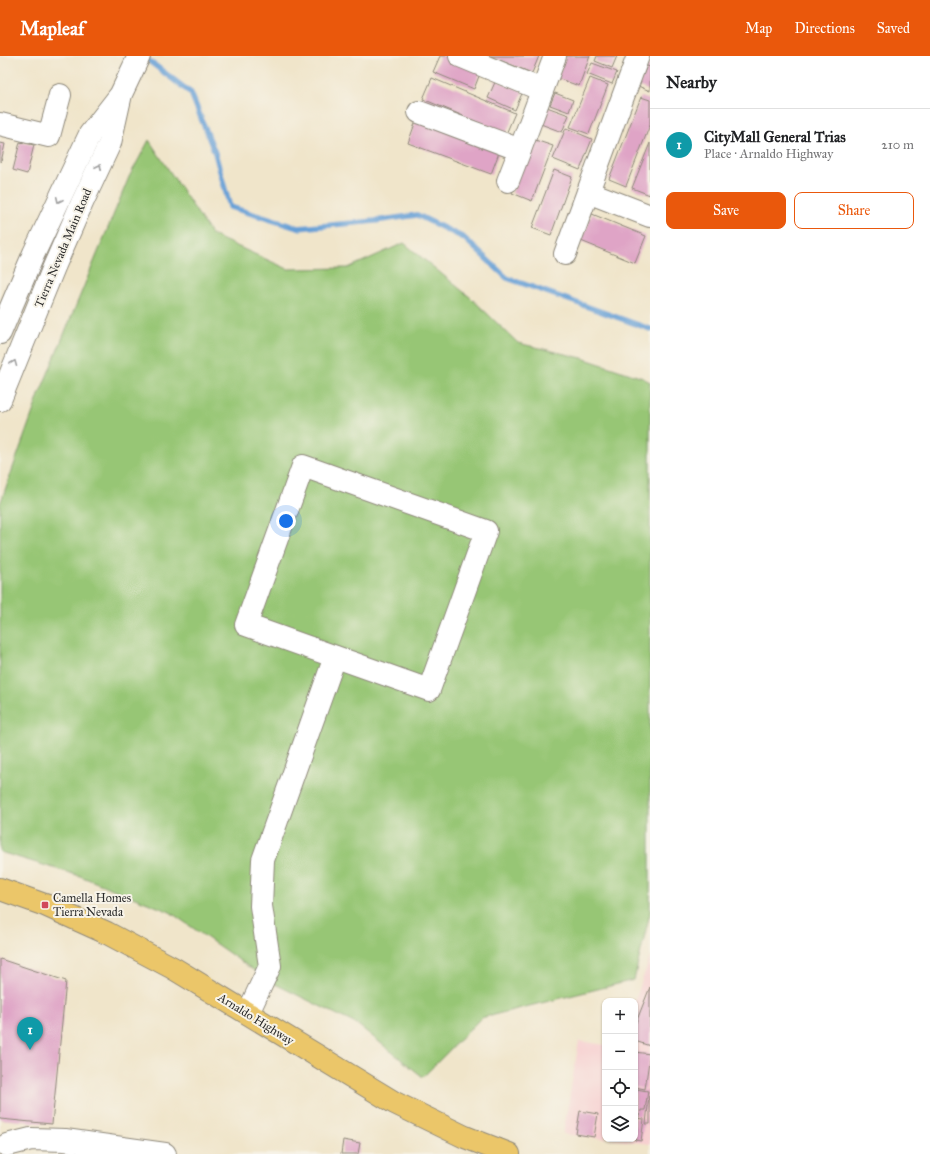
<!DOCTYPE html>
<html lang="en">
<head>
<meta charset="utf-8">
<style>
  :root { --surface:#fff; --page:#f2f2f2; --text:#202124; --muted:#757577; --line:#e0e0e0; --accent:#ea580c }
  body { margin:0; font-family:"IM FELL Great Primer",serif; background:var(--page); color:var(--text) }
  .controls { position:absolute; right:12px; bottom:12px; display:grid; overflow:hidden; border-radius:8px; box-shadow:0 1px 3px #0004 }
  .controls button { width:36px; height:36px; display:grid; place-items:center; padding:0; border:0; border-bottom:1px solid var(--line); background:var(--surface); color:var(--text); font:20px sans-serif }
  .you { position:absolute; left:286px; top:465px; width:14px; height:14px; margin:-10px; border:3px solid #fff; border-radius:50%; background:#1a73e8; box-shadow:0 0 0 6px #1a73e833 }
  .badge { display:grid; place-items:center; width:26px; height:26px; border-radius:50%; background:var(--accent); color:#fff; font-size:13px; font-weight:700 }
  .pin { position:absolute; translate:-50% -33px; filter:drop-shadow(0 1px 2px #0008) }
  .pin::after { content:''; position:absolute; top:21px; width:14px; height:12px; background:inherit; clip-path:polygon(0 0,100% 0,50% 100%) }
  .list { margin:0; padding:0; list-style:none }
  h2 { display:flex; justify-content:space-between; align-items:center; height:52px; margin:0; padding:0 16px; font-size:17px }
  h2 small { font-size:13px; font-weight:400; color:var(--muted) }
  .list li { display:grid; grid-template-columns:26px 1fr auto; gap:12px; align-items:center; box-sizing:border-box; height:72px; padding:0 16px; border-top:1px solid var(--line) }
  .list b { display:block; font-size:15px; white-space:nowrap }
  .list p { margin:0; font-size:13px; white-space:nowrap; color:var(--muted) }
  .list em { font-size:13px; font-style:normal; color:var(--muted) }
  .actions { display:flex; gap:8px; padding:12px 16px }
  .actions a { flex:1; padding:9px 0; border:1px solid var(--accent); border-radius:8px; text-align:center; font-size:14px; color:var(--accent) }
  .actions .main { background:var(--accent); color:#fff }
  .icon { flex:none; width:22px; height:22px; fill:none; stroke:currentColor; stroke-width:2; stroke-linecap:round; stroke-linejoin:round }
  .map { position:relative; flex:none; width:650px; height:1098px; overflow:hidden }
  header { display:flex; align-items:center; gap:24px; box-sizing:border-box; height:56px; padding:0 20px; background:var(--accent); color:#fff }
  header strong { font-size:19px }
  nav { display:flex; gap:22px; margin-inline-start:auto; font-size:14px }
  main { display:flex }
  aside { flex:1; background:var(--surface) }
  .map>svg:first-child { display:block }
</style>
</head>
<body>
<header>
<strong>Mapleaf</strong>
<nav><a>Map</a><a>Directions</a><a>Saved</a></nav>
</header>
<main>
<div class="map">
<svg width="650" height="1098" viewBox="0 0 650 1098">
  <rect width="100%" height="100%" fill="#f7f3e8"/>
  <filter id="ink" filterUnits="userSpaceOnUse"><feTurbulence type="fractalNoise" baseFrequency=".025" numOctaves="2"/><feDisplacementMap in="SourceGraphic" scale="8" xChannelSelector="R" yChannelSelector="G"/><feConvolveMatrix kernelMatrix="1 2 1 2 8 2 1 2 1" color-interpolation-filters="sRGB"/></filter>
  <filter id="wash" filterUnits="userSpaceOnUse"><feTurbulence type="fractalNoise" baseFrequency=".012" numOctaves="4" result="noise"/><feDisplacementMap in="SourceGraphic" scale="16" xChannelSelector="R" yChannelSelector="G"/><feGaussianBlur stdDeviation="0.9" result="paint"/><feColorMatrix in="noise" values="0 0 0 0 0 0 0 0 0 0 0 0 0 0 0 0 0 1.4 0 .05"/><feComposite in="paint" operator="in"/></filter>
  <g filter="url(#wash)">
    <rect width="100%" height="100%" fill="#f0e5ca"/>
    <g fill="#f7cfd0">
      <path d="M650,901V1088L608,1083H635V945Z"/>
      <path d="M579,985L605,989V1083L563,1078Z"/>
    </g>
    <path fill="#97c675" stroke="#617850" d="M149,84L212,179L288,213L348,212L404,187L471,242L518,287L582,302L643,322L650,326V857L634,924L481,962L423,1021L358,969L269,925L170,856L80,820L0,796V448L39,339L129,121Z"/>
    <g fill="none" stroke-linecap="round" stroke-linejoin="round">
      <path stroke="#68a0d6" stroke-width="5.5" d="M144,1L191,37L215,97L230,151L298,172L375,165L417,159L464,182L507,222L650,273"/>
    </g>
    <g id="blocks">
      <g fill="#dfa4c6">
        <path d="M440,0H446L481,15L474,33L433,16Z"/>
        <path d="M489,0H539L532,17Z"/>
        <path d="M566,0H590L579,30L557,22Z"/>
        <path d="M597,0H617L612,12L595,5Z"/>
        <path d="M592,7L617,16L612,28L587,18Z"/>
        <path d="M647,10L650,11V35L638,30Z"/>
        <path d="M432,22L515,57L506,78L423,43Z"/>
        <path d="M590,22L608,29L589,78L570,71Z"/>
        <path d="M496,24L523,35L515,54L488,42Z"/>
        <path d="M555,37L573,44L569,56L550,49Z"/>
        <path d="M641,41L650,44V69L626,130L609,123Z"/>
        <path d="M544,50L569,59L562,76L538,67Z"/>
        <path d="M417,62L500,94L491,118L408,87Z"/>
        <path d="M566,72L592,83L580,114L553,103Z"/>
        <path d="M532,83L553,90L532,145L512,137Z"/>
        <path d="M20,86L34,89L27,118L13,114Z"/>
        <path d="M0,87L5,88L1,106H0Z"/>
        <path d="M650,87V139L632,132Z"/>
        <path d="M554,114L572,121L551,179L532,172Z"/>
        <path d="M592,158L646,180L635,207L581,185Z"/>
        <path d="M0,903L66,925L52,1068L0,1063Z"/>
        <path d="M650,931V990L635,985V969Z"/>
        <path d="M635,996L650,998L645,1033L635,1031Z"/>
        <path d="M635,1033L648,1035L645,1054H641L640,1060L635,1059Z"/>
        <path d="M649,1040H650V1068H646Z"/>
        <path d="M580,1055L598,1058L594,1081L576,1078Z"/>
        <path d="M635,1062L644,1063L641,1085L635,1084Z"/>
        <path d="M343,1084L360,1087L358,1098H341Z"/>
      </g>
    </g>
  </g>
  <g filter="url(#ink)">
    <use href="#blocks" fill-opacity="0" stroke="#8e887a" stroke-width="1"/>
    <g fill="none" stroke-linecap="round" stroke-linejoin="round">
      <defs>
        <g id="minor">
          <path d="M460,0L542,34"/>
          <path d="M419,56L520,94"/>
          <path d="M0,68L49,80L60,39"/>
          <path d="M508,125L520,94L555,0"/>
          <path d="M588,136L650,160"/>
          <path d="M565,198L638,0"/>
          <path d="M0,277L34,197L90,78L118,42"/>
          <path d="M0,344L54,211L82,147L110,87L121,38L139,0"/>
          <path d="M303,410L486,475L429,634L246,569Z"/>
          <path d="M248,957L270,910L261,850L263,804L335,601"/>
          <path d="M7,1089L31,1083L65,1084L165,1098"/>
        </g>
        <path id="major" d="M0,833L45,849L107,877L173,912L395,1047L465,1081L509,1098"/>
      </defs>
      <use href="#minor" stroke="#8e887a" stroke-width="24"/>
      <use href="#major" stroke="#8e887a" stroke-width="24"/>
      <use href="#minor" stroke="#fff" stroke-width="22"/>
      <use href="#major" stroke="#ebc669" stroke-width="22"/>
    </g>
    <defs><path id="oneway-chevron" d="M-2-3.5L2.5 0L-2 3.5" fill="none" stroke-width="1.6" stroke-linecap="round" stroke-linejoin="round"/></defs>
    <g stroke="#a0a0a0">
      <use href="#oneway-chevron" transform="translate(99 111) rotate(-65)"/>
      <use href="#oneway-chevron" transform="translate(59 144) rotate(115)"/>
      <use href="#oneway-chevron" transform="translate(14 307) rotate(-68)"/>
    </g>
  </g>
  <rect fill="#d1495b" stroke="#f7f3e8" stroke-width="1.5" x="41" y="845" width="8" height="8" rx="2"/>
  <g text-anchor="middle" stroke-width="4" stroke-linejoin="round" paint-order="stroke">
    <g font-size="12" fill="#2b2b2b" stroke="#f7f3e8">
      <text transform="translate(63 192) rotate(-67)" y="4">Tierra Nevada Main Road</text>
      <text transform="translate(256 963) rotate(32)" y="4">Arnaldo Highway</text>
    </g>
    <g font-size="12" fill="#2b2b2b" stroke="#f7f3e8" text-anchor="start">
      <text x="53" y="846">Camella Homes<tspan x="53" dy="14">Tierra Nevada</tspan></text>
    </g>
  </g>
</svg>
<div class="controls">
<button>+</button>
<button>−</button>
<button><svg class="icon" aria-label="locate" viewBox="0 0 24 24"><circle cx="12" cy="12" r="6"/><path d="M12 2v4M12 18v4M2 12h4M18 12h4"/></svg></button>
<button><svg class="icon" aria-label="layers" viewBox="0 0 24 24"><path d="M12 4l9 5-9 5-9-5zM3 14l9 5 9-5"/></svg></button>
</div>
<div class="you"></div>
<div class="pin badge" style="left:30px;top:994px;background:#0f9aa8">1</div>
</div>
<aside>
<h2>Nearby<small></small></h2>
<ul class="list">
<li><span class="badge" style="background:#0f9aa8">1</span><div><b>CityMall General Trias</b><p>Place · Arnaldo Highway</p></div><em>210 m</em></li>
</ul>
<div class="actions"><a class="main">Save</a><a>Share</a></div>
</aside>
</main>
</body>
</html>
